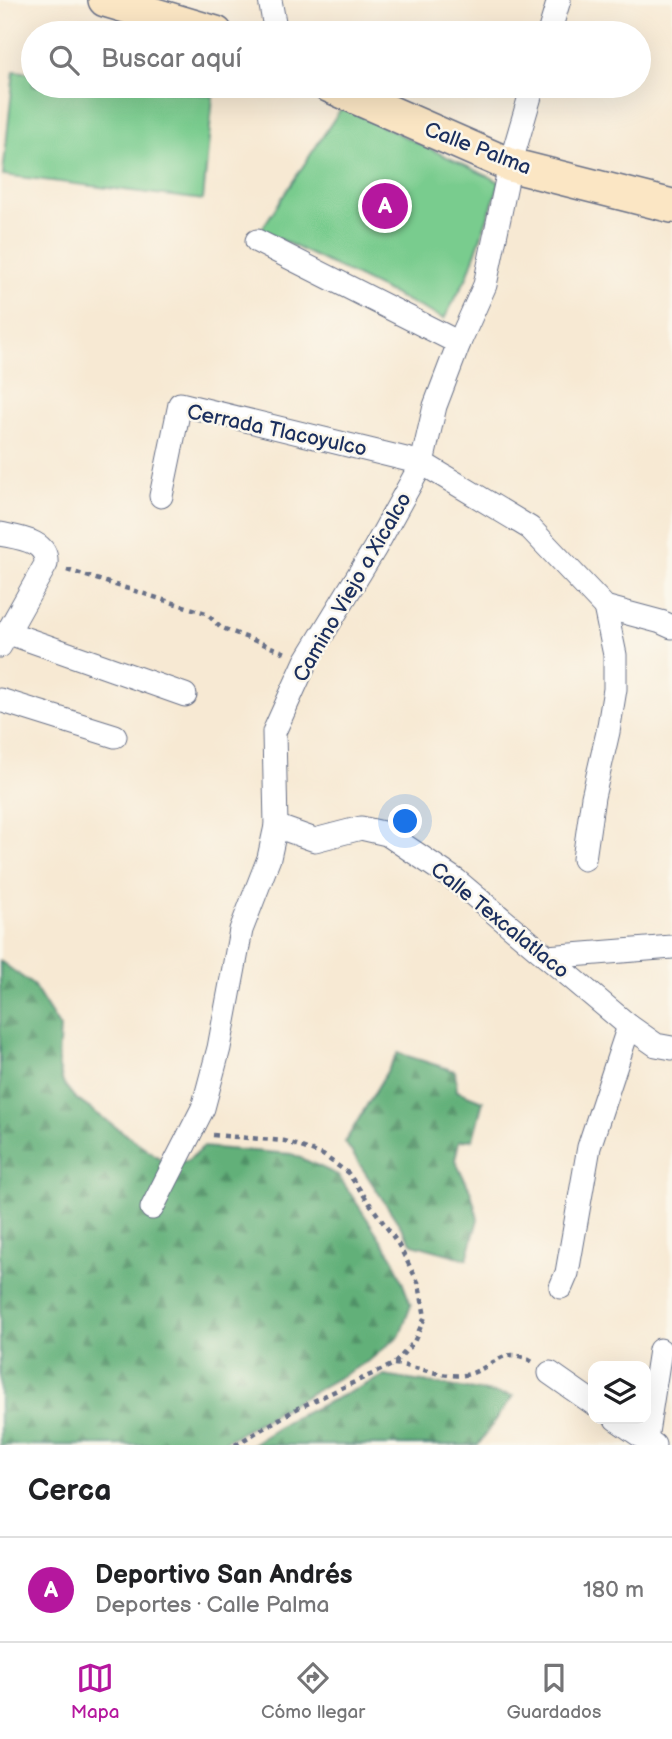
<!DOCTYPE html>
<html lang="es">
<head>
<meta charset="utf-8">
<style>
  :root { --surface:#fff; --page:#f6f6f6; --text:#202124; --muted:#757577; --line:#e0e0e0; --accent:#b5179e }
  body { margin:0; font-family:"Balsamiq Sans",sans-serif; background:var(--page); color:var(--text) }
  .controls { position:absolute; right:21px; bottom:21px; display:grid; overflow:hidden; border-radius:14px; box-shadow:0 7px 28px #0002 }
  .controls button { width:63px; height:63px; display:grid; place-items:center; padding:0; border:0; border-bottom:2px solid var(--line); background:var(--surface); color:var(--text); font:35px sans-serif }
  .you { position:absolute; left:406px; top:822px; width:24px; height:24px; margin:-18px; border:5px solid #fff; border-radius:50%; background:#1a73e8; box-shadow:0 0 0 10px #1a73e833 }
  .badge { display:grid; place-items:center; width:46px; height:46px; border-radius:50%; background:var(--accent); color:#fff; font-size:23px; font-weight:700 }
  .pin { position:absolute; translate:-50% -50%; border:4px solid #fff; box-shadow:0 2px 7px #0006 }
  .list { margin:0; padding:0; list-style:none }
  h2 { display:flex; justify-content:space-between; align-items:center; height:91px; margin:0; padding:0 28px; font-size:30px }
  h2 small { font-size:23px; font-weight:400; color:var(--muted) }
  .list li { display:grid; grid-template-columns:46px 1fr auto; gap:21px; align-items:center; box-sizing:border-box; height:105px; padding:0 28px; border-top:2px solid var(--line) }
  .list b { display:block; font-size:26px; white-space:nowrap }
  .list p { margin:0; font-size:23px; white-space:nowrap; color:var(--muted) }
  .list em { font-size:23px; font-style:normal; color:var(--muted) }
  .icon { flex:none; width:38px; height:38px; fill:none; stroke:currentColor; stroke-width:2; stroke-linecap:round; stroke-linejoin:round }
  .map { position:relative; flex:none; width:672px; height:1445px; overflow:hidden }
  .search { position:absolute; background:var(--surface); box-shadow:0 7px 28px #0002; left:21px; right:21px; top:21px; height:77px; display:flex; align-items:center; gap:18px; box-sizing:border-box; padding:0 24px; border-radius:38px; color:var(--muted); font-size:26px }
  .sheet { height:196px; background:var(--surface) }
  nav { display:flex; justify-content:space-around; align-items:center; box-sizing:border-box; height:98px; border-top:2px solid var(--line); background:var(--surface); font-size:19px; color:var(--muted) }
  nav a { display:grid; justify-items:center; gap:4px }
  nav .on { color:var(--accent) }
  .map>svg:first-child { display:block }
</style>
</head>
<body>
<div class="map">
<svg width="672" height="1445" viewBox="0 0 672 1445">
  <defs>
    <pattern id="forest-firs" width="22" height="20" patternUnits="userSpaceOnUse" patternTransform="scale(1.75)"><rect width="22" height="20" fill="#62b079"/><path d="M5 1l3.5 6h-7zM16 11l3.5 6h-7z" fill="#509066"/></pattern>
  </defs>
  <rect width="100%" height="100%" fill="#fbf7ec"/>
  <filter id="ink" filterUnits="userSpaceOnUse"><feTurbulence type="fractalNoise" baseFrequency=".0143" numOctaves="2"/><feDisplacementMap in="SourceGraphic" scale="14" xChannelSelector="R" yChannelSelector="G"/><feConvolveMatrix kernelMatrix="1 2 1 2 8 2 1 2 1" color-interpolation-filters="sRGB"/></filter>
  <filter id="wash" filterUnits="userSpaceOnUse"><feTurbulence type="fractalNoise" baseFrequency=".00686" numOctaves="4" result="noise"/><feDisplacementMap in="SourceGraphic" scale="28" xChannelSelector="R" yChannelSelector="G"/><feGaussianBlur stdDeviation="1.57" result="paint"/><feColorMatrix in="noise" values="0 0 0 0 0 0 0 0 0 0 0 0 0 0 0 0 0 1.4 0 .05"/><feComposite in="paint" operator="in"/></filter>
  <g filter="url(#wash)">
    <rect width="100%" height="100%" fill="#f7e9d3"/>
    <g fill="url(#forest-firs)" stroke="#3e706c" stroke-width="2">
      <path d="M0,961L33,985L60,1028L58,1063L63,1083L75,1098L165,1162L187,1161L203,1147L292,1154L338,1175L393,1258L411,1305L400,1335L370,1360L219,1445H0Z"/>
      <path d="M398,1053L455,1071L457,1091L483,1101L473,1139L459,1141L455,1160L471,1192L478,1219L467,1259L412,1244L345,1142Z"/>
      <path d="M384,1376L513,1396L478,1445H251L292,1419Z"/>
    </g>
    <g fill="#79cc8e" stroke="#4a7e76" stroke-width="2">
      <path d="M14,71L33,73V86H131L213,96L203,200L3,175Z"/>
      <path d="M342,107L500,182L467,277L444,319L261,230Z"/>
    </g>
  </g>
  <g filter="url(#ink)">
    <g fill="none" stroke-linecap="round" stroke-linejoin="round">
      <defs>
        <g id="street">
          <path d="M270,0L276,33"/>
          <path d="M549,33L559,0"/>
          <path d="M257,241L459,343"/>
          <path d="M161,496L180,404L422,463L530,528L605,607L661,622L672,627"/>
          <path d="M0,534C18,538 48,540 46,564L0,646"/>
          <path d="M9,633L185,695"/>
          <path d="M0,700L115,736"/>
          <path d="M276,826L315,840L361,828L387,834L457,881L629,1026L656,1045L672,1048"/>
          <path d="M584,859L593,797L608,732L615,689V655L605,607"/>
          <path d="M547,957L672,947"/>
          <path d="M152,1208L203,1108L219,1048L241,930L269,858L276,826L274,732L306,661L375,548L422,463L435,406L459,343L485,285L510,165L533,86"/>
          <path d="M561,1287L567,1273L589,1147L629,1026"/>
          <path d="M550,1373L593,1403"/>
          <path d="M616,1419L654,1445"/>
          <path d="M646,1439L660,1350"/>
        </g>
        <g id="secondary">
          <path d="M105,0L216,33"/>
          <path d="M330,86L510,165L672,206"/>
        </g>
      </defs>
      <use href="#street" stroke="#687087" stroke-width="25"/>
      <use href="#secondary" stroke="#687087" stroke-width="36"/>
      <g stroke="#687087" stroke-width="4.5" stroke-dasharray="5 5" stroke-linecap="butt">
        <path d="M67,570L206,613L220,627L286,653"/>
        <path d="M213,1135L285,1141L323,1155L348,1173L397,1242L419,1284L425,1317L414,1342L394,1364L298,1408L235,1445"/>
        <path d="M394,1364C416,1366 449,1380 469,1374C496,1366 504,1343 534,1363"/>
      </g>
      <use href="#street" stroke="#fff" stroke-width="23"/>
      <use href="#secondary" stroke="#fbe6c4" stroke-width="33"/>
    </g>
  </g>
  <g text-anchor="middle" stroke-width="5" stroke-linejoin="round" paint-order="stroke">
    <g font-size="21" fill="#1b2f5e" stroke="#fbf7ec">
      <text transform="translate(478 148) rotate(21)" y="7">Calle Palma</text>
      <text transform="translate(277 430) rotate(12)" y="7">Cerrada Tlacoyulco</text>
      <text transform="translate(352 587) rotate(-60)" y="7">Camino Viejo a Xicalco</text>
      <text transform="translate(500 920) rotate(39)" y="7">Calle Texcalatlaco</text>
    </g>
  </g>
</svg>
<div class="controls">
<button><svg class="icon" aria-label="layers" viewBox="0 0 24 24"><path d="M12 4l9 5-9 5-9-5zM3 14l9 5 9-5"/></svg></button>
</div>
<div class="you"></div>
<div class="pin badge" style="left:385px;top:206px">A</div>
<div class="search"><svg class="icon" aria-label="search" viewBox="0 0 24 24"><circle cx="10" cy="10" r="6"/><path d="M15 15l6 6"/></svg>Buscar aquí</div>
</div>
<section class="sheet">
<h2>Cerca<small></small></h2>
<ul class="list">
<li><span class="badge">A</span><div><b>Deportivo San Andrés</b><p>Deportes · Calle Palma</p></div><em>180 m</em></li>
</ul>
</section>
<nav>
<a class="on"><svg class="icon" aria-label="map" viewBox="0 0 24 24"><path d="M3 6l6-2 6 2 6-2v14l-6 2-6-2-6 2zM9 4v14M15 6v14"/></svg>Mapa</a>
<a><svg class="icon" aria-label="directions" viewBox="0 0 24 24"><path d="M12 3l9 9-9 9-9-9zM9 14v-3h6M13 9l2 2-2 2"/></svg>Cómo llegar</a>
<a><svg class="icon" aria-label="saved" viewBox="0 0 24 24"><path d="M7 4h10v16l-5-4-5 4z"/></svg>Guardados</a>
</nav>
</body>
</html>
